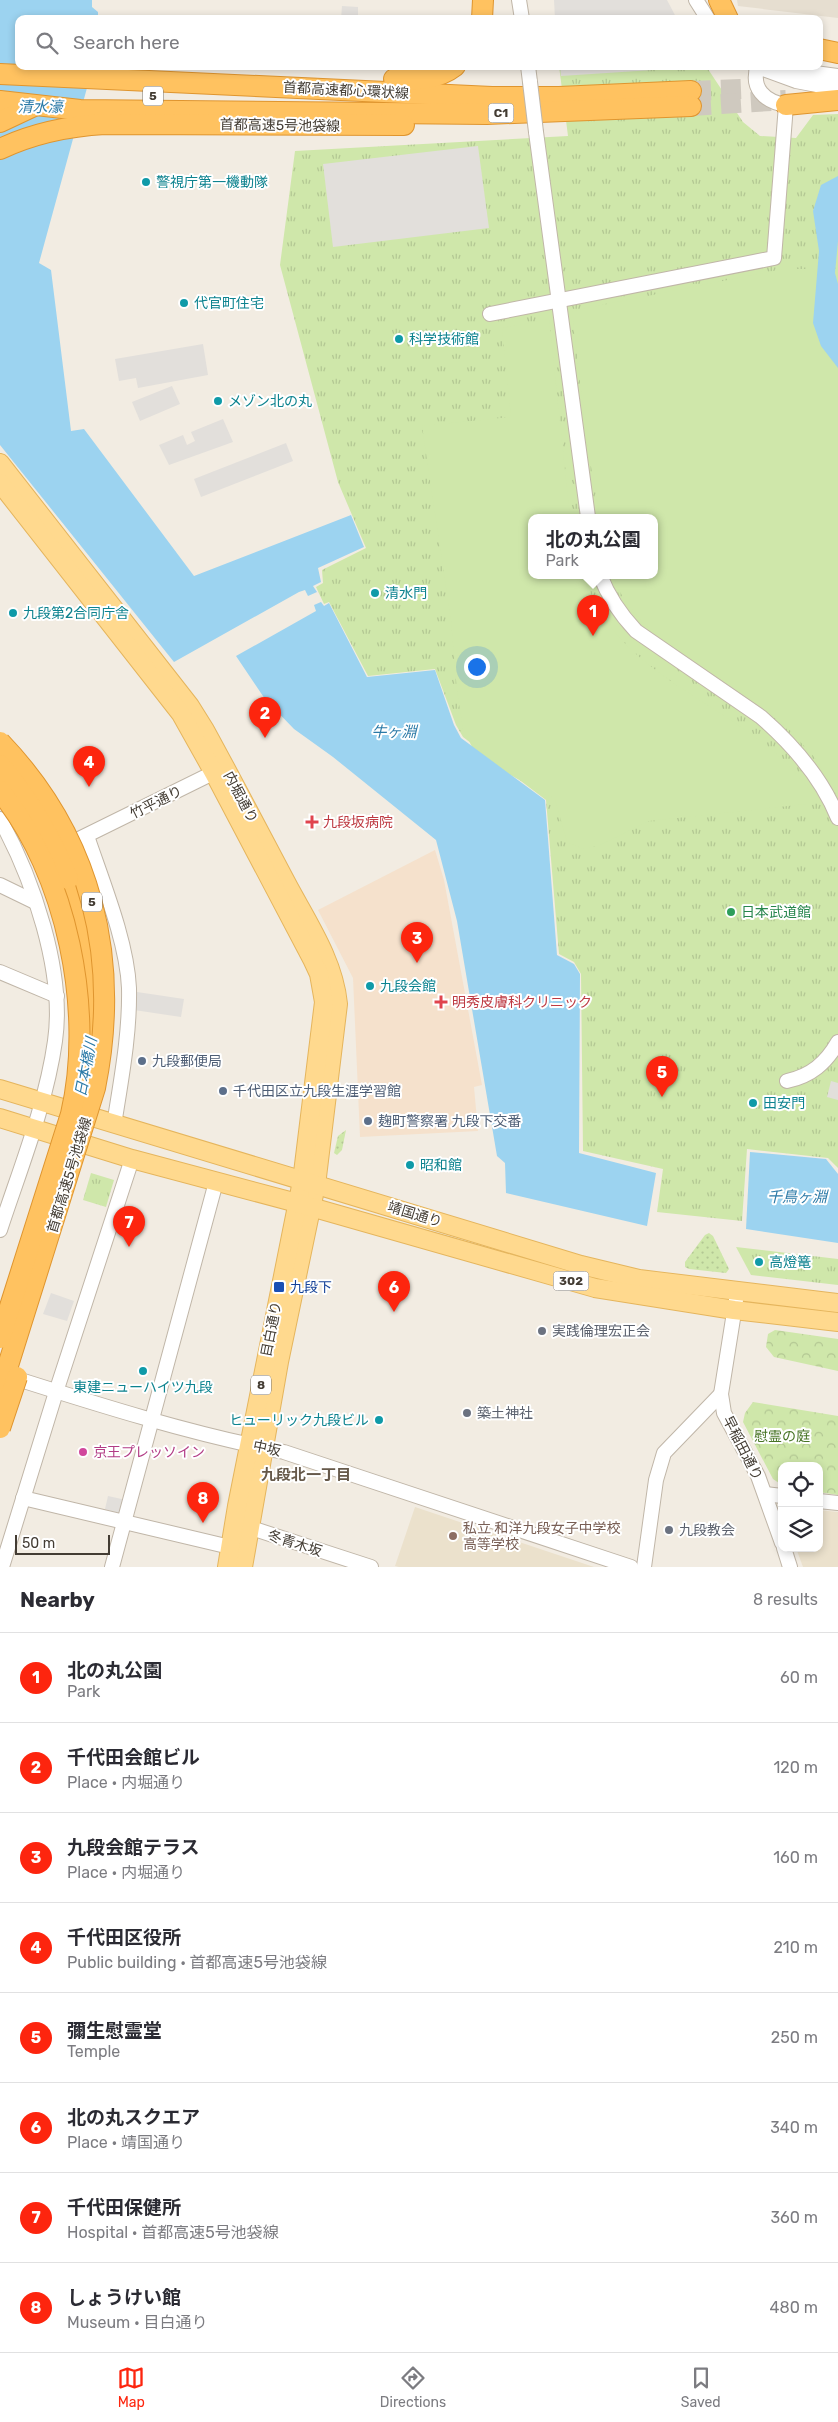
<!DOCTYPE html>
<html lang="en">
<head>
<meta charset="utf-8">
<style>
  :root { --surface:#fff; --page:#f2f2f3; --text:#2b2b33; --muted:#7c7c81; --line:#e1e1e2; --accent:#fd250e }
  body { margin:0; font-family:Rubik,"Noto Sans JP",sans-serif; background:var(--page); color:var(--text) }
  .controls { position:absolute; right:15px; bottom:15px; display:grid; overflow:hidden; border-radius:10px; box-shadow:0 2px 8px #0003 }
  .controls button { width:45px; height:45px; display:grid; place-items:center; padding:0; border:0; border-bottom:1px solid var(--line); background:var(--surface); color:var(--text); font:25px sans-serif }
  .scale { position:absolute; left:15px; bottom:12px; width:95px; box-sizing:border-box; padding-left:5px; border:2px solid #433c33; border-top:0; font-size:14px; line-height:18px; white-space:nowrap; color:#433c33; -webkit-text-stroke:4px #fff; paint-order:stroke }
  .you { position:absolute; left:476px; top:666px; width:18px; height:18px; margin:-12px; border:4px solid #fff; border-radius:50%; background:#1a73e8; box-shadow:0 0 0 8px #1a73e833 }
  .badge { display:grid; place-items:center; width:32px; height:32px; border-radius:50%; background:var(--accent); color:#fff; font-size:16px; font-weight:700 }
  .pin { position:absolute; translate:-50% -41px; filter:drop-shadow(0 1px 2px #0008) }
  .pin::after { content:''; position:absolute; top:26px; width:18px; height:15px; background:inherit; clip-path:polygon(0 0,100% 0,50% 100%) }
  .popup { position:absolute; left:528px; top:514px; width:130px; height:65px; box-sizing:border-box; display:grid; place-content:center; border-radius:10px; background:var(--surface); filter:drop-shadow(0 1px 4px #0005); font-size:16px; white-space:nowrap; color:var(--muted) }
  .popup b { font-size:19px; color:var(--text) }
  .popup::after { content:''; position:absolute; left:50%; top:100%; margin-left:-10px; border:10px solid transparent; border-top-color:var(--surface) }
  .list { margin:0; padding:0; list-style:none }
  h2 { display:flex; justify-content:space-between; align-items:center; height:65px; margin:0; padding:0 20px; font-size:21px }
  h2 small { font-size:16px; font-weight:400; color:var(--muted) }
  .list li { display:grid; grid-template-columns:32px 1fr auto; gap:15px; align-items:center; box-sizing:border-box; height:90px; padding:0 20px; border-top:1px solid var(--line) }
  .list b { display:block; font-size:19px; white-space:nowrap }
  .list p { margin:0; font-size:16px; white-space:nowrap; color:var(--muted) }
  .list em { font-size:16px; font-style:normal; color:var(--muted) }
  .icon { flex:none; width:28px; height:28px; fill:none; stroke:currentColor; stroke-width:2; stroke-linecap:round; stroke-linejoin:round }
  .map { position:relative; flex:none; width:838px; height:1567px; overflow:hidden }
  .search { position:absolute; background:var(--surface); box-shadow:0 2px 8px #0003; left:15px; right:15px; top:15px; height:55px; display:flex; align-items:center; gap:12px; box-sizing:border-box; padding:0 18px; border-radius:10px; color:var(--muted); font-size:19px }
  .sheet { height:785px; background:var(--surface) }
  nav { display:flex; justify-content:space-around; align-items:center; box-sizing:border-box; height:70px; border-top:1px solid var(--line); background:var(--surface); font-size:14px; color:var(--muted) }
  nav a { display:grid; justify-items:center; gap:2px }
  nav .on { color:var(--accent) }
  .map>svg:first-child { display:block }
</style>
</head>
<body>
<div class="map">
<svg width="838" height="1567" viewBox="0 0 838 1567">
  <defs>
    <pattern id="grass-dots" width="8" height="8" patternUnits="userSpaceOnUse" patternTransform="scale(1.25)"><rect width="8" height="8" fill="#cfe7aa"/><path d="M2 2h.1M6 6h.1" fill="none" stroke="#b3c793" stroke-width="1.8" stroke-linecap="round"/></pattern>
    <pattern id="forest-crowns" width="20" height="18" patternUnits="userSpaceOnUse" patternTransform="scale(1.25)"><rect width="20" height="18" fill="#cfe7aa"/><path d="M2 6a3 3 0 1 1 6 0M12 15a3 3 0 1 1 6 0" fill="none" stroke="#b3c793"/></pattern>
    <pattern id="park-tufts" width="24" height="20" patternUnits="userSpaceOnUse" patternTransform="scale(1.25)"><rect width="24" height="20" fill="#cfe7aa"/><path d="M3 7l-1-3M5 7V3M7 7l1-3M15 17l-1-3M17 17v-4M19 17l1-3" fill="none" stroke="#b3c793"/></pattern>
  </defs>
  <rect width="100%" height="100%" fill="#f2ece2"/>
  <path fill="#e6ded0" d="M737,0H838V18L738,6Z"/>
  <path fill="#f5e1cc" d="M435,850L444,880L482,1085L474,1087L478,1131L360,1137L353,978L318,910Z"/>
  <g fill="#ebe1cc">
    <path d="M415,1507L594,1567H399L395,1566Z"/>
    <path d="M819,1510L838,1512V1567H803L796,1548H819Z"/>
  </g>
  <g fill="url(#grass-dots)">
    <path d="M346,1130L342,1150L337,1155L334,1153L338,1136Z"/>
    <path d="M709,1233L713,1236L729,1269L726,1273L689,1269L685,1267V1262L705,1235Z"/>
  </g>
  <g fill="url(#forest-crowns)">
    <path d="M775,1330L838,1339V1371L774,1357L766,1347L768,1334Z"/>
    <path d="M753,1402L838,1416V1495L819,1492V1466H782V1485L773,1479L743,1422L745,1413Z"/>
  </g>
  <g fill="url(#park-tufts)" fill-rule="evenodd">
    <path d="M559,66H706L743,122L760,136L796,138L813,115L838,114V1168L828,1158L747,1149L742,1221L657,1212L663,1169L583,1151L581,974L574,962L559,954L546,800L463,737L456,725L435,669L368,676L329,602L324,604L316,587L323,583L322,570L366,548L338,482L280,265L295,151L568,136ZM532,517H654V575H532Z"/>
    <path d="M91,1173L114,1180L106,1207L83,1200Z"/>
    <path d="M736,1247L838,1259V1285L751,1275Z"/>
  </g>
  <g fill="#cfe7aa">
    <path d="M783,269H838V797L815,758L786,726L657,636C639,619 620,599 613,575H654V517H600L587,444L572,311Z"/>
    <path d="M549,319L570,517H532V575H583C590,592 598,610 609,625C663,696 760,717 812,794L807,804L649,821L600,845L583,849L567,842L555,799L477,757L463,729L457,691L451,621L422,426L511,417L502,328Z"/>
  </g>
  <g fill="#e2dfdb">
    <path d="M554,0H667L677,19H555Z"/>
    <path d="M342,6L358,7V19H341Z"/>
    <path d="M560,66H682L683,68L561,76Z"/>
    <path d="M478,146L489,228L333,247L323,164Z"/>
    <path d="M203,344L208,375L138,388L136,378L119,381L115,359Z"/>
    <path d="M172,386L180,404L140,421L132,402Z"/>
    <path d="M223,419L233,442L169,465L159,445L183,435L187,445L195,441L191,432Z"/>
    <path d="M286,443L293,461L201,497L194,479Z"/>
    <path d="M137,992L184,999L181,1017L134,1010Z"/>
    <path d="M831,1081L838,1083V1100L827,1097Z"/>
    <path d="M51,1293L74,1301L67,1321L43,1314Z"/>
    <path d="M108,1496L126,1500L122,1514L105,1509Z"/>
  </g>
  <g fill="#9cd3f0">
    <path d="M0,0H92V7L98,12V19H19V66H93L39,263L51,270L71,431L84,429L194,576L351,515L364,547L318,568L321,582L313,586L317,592L308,596L305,590L299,592L174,662L0,445Z"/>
    <path d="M838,176V241L835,273L838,284V368L821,346L813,323L819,251L813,211L821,185Z"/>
    <path d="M321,602L324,606L329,603L367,677L435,670L454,725L461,738L545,800L557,955L574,964L580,974L579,1153L656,1173L647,1226L506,1193L505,1163L497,1156L457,921L436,840L333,757L294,729L265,699L236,656L316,611L314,605Z"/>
    <path d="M750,1152L826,1159L838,1174V1243L746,1229Z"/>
  </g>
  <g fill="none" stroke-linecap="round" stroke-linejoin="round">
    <g stroke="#cfc9bf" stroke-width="20" stroke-dasharray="20 10" stroke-linecap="butt">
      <path d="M691,91L764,88"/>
      <path d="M691,106L786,100"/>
    </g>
    <defs>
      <g id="minor">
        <path d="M519,0L522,19"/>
        <path d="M696,0L708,19"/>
        <path d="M528,66L530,82"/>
        <path d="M755,66L796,81L838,89"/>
        <path d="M789,66L815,73L838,76"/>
        <path d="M536,132L588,517"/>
        <path d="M490,314L774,258L786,105C765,102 750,88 758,66"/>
        <path d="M600,575C608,596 620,614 636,631L761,717C793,745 822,778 838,818"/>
        <path d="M0,819C33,879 65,972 55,1041C46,1105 20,1169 0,1230"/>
        <path d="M87,836C102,881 127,941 129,988C130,1034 121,1080 114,1125"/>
        <path d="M79,839L221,769"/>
        <path d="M0,885L35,902"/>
        <path d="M0,972L57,996"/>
        <path d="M787,1081C811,1076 826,1063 838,1042"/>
        <path d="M736,1300L721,1394L724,1413L758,1476L782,1543"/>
        <path d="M8,1376C99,1405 191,1434 284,1452L631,1567"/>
        <path d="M765,1494L782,1496"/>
        <path d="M23,1498L230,1547"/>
        <path d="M819,1501L838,1503"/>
        <path d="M248,1527L371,1567"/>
        <path d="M784,1548L790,1567"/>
        <path d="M2,1567L56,1392L132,1159"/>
        <path d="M112,1567L216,1182"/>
        <path d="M644,1567L656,1480L664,1453L721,1394"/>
      </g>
      <g id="major">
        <path d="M0,463L190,706L205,730C233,781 259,831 286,882C306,920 334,960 338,1004L316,1185L279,1362L243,1567"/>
        <path d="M0,483L181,714L214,773L312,959L319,974L324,1002L302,1181L237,1506L227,1567"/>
        <path d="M0,1089L581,1265L639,1279L838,1303"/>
        <path d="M0,1118L132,1159L297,1203L595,1288L734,1310L838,1322"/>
      </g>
      <g id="highway">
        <path d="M719,0L728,19"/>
        <path d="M482,19L483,0"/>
        <path d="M819,49L838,53"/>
        <path d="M0,74L492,97H559L691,91"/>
        <path d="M394,79C416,80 437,80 455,66"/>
        <path d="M0,101L80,110L487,114L691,106"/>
        <path d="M786,105L838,100"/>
        <path d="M0,122L34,106"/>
        <path d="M0,149C34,133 68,126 105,124L404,125"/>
        <path d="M68,879C84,932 93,986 86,1042"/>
      </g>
    </defs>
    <use href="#minor" stroke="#c0b6a8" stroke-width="16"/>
    <use href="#major" stroke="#e5b55d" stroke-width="20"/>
    <use href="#highway" stroke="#df952f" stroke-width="22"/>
    <use href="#minor" stroke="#fff" stroke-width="14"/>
    <use href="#major" stroke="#ffd98e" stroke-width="18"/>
    <use href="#highway" stroke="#ffc260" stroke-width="20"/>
    <defs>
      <path id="minor-bridge" d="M530,82L536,132"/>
      <g id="highway-bridge">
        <path d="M0,742C92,838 121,959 95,1088L0,1391"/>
        <path d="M0,765C30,800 51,837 68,879"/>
        <path d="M0,791C67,873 95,1011 71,1114L0,1338"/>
        <path d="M0,1428L17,1377"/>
      </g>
    </defs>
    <use href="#minor-bridge" stroke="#c0b6a8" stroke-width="16" stroke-linecap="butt"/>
    <use href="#highway-bridge" stroke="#df952f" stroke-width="22" stroke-linecap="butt"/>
    <use href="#minor-bridge" stroke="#fff" stroke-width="14"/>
    <use href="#highway-bridge" stroke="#ffc260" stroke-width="20"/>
  </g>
  <g fill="#0f9aa8" stroke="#fff" stroke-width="2">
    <circle cx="146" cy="182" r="5"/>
    <circle cx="184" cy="303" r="5"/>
    <circle cx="399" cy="339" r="5"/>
    <circle cx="218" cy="401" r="5"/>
    <circle cx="375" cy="593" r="5"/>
    <circle cx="13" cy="613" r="5"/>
    <circle cx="370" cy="986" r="5"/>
    <circle cx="753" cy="1103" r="5"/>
    <circle cx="410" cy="1165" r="5"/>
    <circle cx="759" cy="1262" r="5"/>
    <circle cx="143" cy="1371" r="5"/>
    <circle cx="379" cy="1420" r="5"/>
  </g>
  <g fill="#e0444e" stroke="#fff" stroke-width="2">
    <path d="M309.5 814.5h5v5h5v5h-5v5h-5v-5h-5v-5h5z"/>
    <path d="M438.5 994.5h5v5h5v5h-5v5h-5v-5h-5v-5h5z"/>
  </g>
  <circle fill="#2e9e5b" stroke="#fff" stroke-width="2" cx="731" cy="912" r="5"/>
  <g fill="#5c6f8a" stroke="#fff" stroke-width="2">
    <circle cx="142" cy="1061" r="5"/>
    <circle cx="223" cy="1091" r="5"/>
    <circle cx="368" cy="1121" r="5"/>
  </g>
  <rect fill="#1a4fb4" stroke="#fff" stroke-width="2" x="273" y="1281" width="12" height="12" rx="2.5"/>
  <g fill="#6b7280" stroke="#fff" stroke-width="2">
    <circle cx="542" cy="1331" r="5"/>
    <circle cx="467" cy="1413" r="5"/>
    <circle cx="669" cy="1530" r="5"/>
  </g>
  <circle fill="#d1479c" stroke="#fff" stroke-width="2" cx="83" cy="1452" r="5"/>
  <circle fill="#8d6e63" stroke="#fff" stroke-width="2" cx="453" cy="1536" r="5"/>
  <g text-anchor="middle" stroke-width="4" stroke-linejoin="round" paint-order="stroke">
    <g fill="#fff" stroke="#7b7670" stroke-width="1">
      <rect x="143" y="86.5" width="20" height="19" rx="4"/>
      <rect x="488.5" y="103.5" width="25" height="19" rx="4"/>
      <rect x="82" y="892.5" width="20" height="19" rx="4"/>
      <rect x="553.5" y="1271.5" width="35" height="19" rx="4"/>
      <rect x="251" y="1375.5" width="20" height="19" rx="4"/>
    </g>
    <g font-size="12" font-weight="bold" fill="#433c33">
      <text x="153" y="100">5</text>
      <text x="501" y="117">C1</text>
      <text x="92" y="906">5</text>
      <text x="571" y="1285">302</text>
      <text x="261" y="1389">8</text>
    </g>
    <g font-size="14" fill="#433c33" stroke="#fff">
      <text transform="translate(346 90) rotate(3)" y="5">首都高速都心環状線</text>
      <text transform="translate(280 125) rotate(1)" y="5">首都高速5号池袋線</text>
      <text transform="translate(241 797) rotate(62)" y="5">内堀通り</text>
      <text transform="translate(156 802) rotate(-26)" y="5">竹平通り</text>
      <text transform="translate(69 1175) rotate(-73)" y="5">首都高速5号池袋線</text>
      <text transform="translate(415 1214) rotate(17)" y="5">靖国通り</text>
      <text transform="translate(271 1329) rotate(-79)" y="5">目白通り</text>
      <text transform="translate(267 1448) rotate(12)" y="5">中坂</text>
      <text transform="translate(743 1448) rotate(63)" y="5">早稲田通り</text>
      <text transform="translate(295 1543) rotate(18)" y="5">冬青木坂</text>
    </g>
    <g font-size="14" fill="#0d838f" stroke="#fff" text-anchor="start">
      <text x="156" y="187">警視庁第一機動隊</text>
      <text x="194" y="308">代官町住宅</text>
      <text x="409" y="344">科学技術館</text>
      <text x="228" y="406">メゾン北の丸</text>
      <text x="385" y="598">清水門</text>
      <text x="23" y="618">九段第2合同庁舎</text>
      <text x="380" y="991">九段会館</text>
      <text x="763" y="1108">田安門</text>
      <text x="420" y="1170">昭和館</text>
      <text x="769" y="1267">高燈篭</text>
      <text x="143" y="1392" text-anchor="middle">東建ニューハイツ九段</text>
      <text x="369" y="1425" text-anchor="end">ヒューリック九段ビル</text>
    </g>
    <g font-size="14" fill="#be3a42" stroke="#fff" text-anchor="start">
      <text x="323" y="827">九段坂病院</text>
      <text x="452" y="1007">明秀皮膚科クリニック</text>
    </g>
    <g font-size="14" fill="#27864d" stroke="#fff" text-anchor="start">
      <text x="741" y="917">日本武道館</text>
    </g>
    <g font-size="14" fill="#4e5e75" stroke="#fff" text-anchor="start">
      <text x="152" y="1066">九段郵便局</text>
      <text x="233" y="1096">千代田区立九段生涯学習館</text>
      <text x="378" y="1126">麹町警察署 九段下交番</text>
    </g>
    <g font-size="14" fill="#164399" stroke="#fff" text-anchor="start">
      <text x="290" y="1292">九段下</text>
    </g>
    <g font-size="14" fill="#5b616d" stroke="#fff" text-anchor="start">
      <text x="552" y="1336">実践倫理宏正会</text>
      <text x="477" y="1418">築土神社</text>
      <text x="679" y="1535">九段教会</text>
    </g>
    <g font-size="14" fill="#487526" stroke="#fff">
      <text x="782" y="1441">慰霊の庭</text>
    </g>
    <g font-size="14" fill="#b23c85" stroke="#fff" text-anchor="start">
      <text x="93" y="1457">京王プレッソイン</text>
    </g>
    <g font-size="14" fill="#785e54" stroke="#fff" text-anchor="start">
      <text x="463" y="1533">私立 和洋九段女子中学校<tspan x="463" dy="16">高等学校</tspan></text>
    </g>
    <g font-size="15" font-style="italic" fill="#2b7aa7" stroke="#fff">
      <text x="40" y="112">清水濠</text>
      <text x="394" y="737">牛ヶ淵</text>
      <text transform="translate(86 1067) rotate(-79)" y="5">日本橋川</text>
      <text x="797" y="1202">千鳥ヶ淵</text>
    </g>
    <g font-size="15" font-weight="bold" fill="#66594a" stroke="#fff">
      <text x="306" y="1480">九段北一丁目</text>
    </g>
  </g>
</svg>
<div class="controls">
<button><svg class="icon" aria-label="locate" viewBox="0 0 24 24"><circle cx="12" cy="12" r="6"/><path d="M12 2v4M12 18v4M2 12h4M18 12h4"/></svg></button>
<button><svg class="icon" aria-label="layers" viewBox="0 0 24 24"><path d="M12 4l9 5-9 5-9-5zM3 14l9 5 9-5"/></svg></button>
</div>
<div class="scale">50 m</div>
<div class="you"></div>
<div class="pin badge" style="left:593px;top:636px">1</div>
<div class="popup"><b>北の丸公園</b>Park</div>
<div class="pin badge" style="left:265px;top:738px">2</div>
<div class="pin badge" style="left:417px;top:963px">3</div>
<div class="pin badge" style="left:89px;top:787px">4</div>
<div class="pin badge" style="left:662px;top:1097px">5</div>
<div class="pin badge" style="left:394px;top:1312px">6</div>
<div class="pin badge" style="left:129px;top:1247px">7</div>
<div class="pin badge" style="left:203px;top:1523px">8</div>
<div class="search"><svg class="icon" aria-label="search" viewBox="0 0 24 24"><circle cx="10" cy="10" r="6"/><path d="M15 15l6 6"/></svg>Search here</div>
</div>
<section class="sheet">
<h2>Nearby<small>8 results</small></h2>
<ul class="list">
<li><span class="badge">1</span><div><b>北の丸公園</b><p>Park</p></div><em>60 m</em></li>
<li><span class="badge">2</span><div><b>千代田会館ビル</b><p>Place · 内堀通り</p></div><em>120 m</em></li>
<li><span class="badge">3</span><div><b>九段会館テラス</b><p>Place · 内堀通り</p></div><em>160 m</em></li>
<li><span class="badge">4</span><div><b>千代田区役所</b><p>Public building · 首都高速5号池袋線</p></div><em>210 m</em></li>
<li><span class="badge">5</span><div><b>彌生慰霊堂</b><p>Temple</p></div><em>250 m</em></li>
<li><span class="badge">6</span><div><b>北の丸スクエア</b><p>Place · 靖国通り</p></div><em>340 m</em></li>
<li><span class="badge">7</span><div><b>千代田保健所</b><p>Hospital · 首都高速5号池袋線</p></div><em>360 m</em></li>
<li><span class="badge">8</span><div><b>しょうけい館</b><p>Museum · 目白通り</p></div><em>480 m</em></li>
</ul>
</section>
<nav>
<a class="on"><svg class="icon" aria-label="map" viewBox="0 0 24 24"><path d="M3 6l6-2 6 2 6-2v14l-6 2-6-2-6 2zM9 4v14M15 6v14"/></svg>Map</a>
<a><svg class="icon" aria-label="directions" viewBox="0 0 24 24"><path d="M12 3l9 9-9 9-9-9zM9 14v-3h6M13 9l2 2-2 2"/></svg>Directions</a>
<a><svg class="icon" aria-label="saved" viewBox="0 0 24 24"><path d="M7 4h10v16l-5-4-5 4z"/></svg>Saved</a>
</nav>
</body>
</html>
